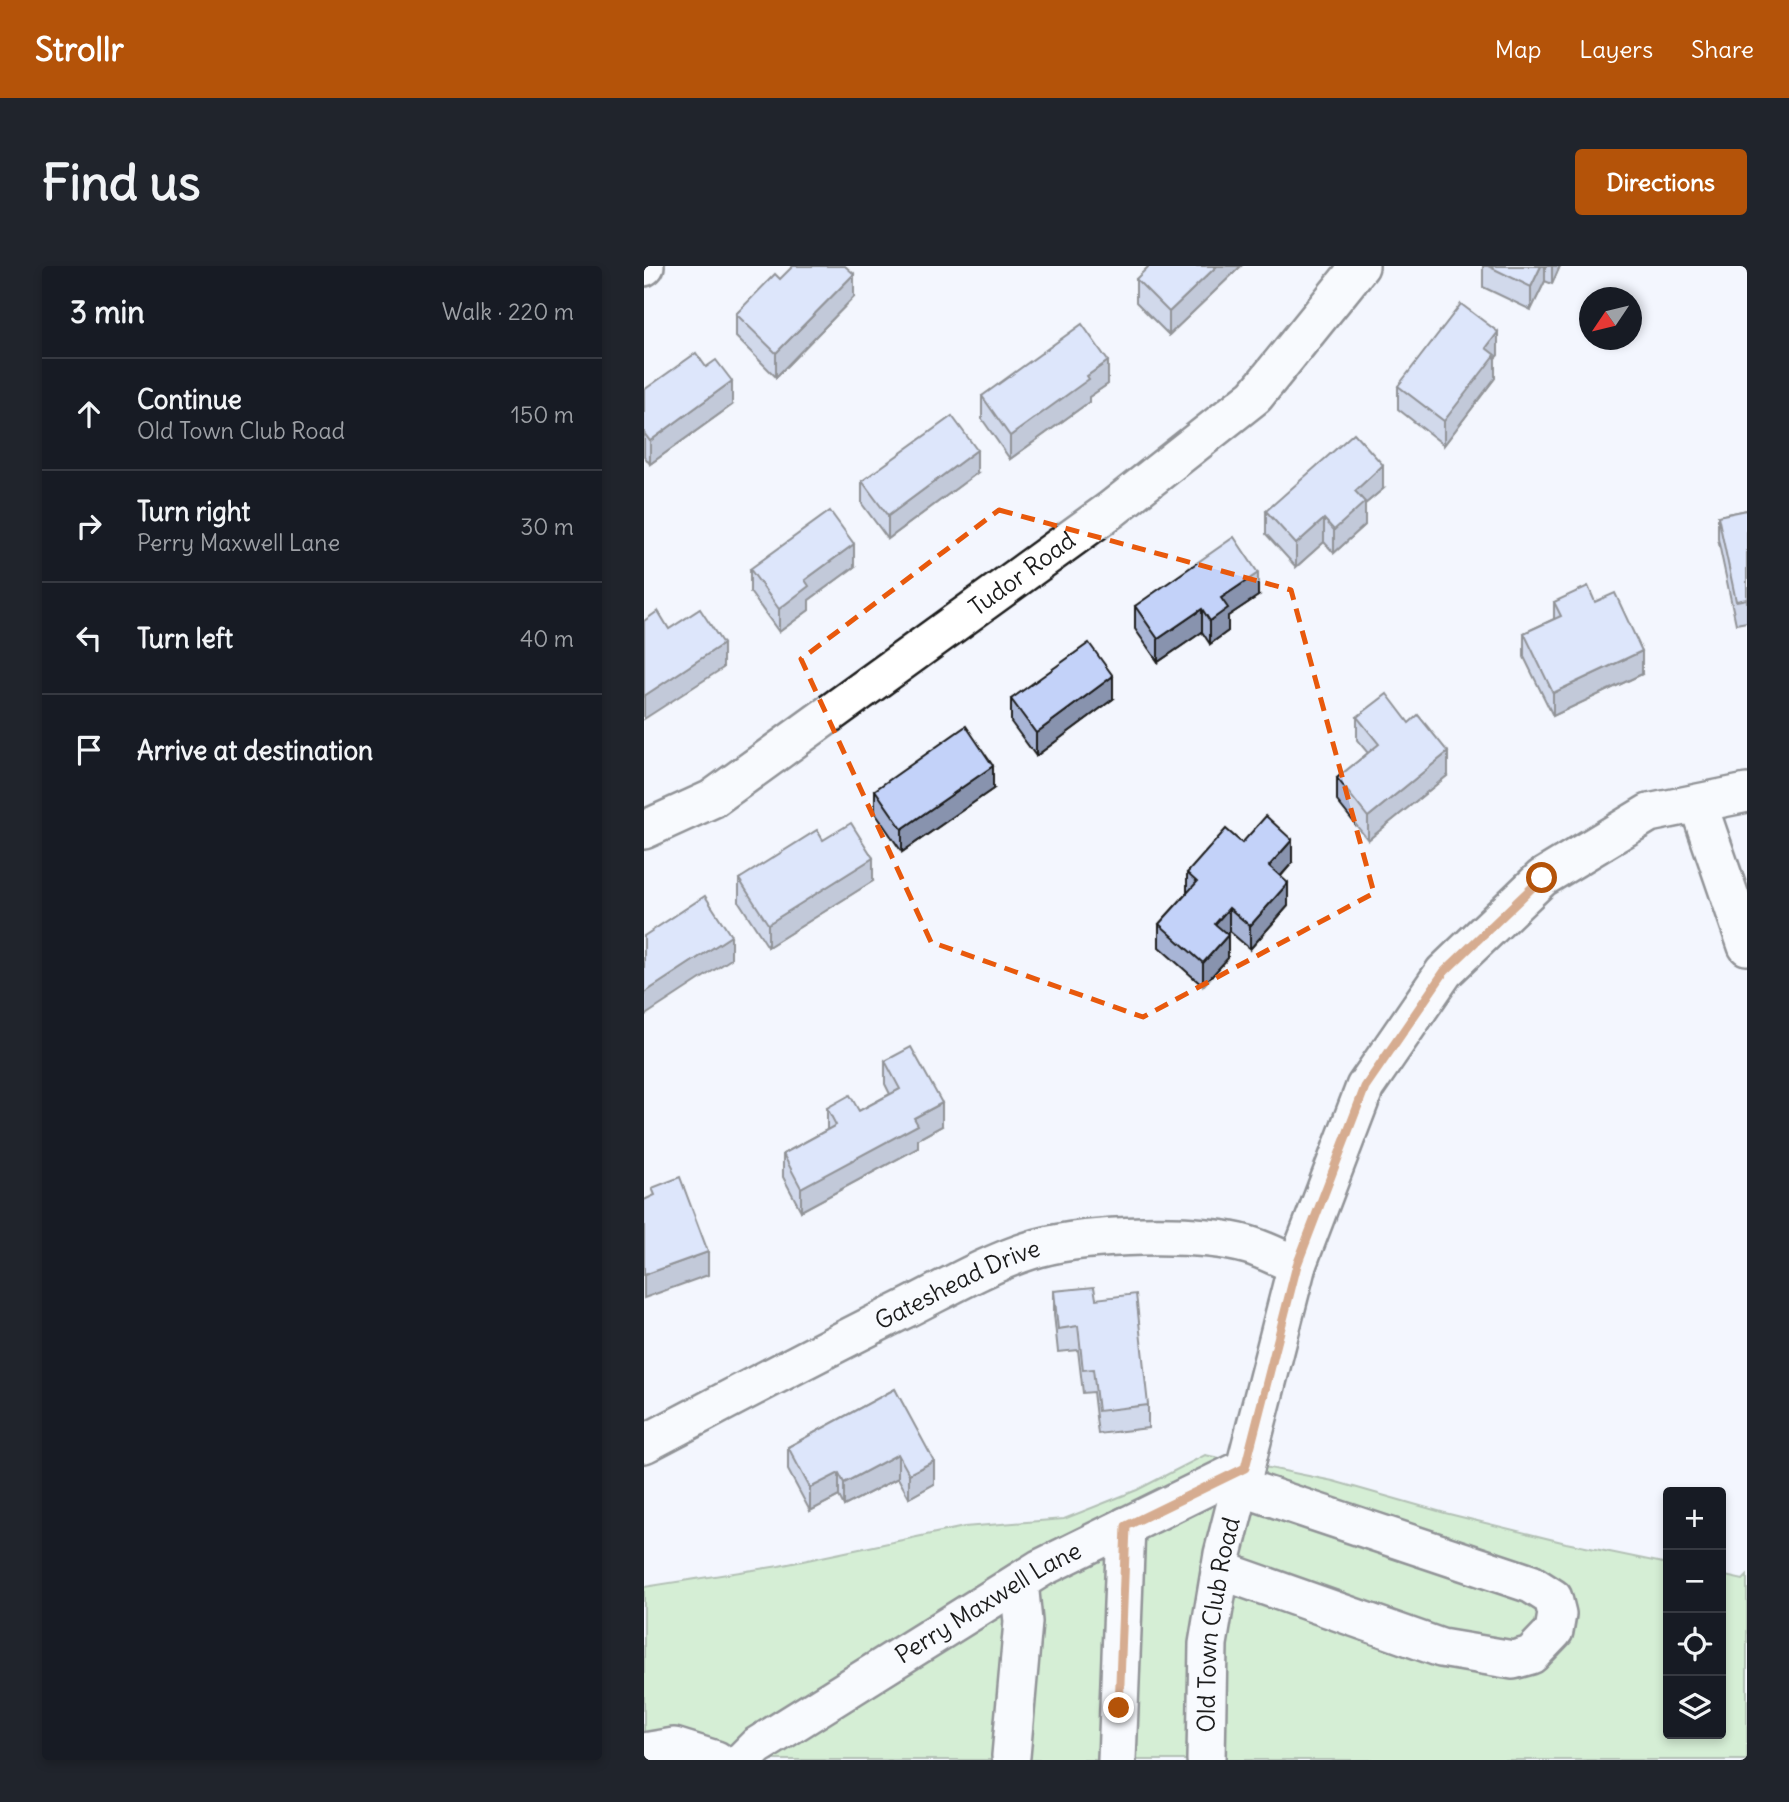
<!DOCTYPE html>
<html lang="en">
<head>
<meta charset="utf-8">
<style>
  :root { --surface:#171b24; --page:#20242c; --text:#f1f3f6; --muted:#9ea1a6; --line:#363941; --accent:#b45309 }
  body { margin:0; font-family:Delius,sans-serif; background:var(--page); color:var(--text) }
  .controls { position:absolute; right:21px; bottom:21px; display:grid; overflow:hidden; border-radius:7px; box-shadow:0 4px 10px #0003 }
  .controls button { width:63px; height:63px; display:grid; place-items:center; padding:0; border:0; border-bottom:2px solid var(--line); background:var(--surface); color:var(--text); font:35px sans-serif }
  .compass { position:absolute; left:935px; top:21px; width:63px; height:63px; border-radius:50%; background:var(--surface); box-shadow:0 4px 10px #0003; rotate:235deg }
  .stop { position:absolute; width:21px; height:21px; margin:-16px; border:5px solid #b45309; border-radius:50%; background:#fff }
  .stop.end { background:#b45309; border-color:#fff; box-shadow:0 2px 7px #0008 }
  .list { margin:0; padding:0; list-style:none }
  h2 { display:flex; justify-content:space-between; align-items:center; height:91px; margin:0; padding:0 28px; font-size:30px }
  h2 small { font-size:23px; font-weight:400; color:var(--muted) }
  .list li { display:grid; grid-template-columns:46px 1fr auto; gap:21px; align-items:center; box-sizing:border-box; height:112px; padding:0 28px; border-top:2px solid var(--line) }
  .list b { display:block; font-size:26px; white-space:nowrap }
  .list p { margin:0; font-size:23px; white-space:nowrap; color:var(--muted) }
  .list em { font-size:23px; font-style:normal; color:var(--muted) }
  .icon { flex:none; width:38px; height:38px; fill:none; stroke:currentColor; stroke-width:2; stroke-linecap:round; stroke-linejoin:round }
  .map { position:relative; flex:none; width:1103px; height:1494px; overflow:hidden; border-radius:7px }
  header { display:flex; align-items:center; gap:42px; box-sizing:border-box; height:98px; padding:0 35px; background:var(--accent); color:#fff }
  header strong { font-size:33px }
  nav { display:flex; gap:38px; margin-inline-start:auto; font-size:24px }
  .intro { display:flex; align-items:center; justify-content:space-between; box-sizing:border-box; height:168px; padding:0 42px }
  h1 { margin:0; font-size:49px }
  .button { padding:18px 32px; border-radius:7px; background:var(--accent); color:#fff; font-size:24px; font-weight:700 }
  main { display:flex; gap:42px; padding:0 42px }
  aside { flex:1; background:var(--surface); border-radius:7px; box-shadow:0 4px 10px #0003 }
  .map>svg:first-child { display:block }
</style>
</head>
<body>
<header>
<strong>Strollr</strong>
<nav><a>Map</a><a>Layers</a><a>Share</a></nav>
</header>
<div class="intro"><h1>Find us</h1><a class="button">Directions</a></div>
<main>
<aside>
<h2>3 min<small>Walk · 220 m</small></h2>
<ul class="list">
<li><svg class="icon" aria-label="ahead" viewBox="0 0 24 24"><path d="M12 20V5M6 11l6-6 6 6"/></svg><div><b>Continue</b><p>Old Town Club Road</p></div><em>150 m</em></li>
<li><svg class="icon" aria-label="right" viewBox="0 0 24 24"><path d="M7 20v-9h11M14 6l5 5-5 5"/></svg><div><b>Turn right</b><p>Perry Maxwell Lane</p></div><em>30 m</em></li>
<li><svg class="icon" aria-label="left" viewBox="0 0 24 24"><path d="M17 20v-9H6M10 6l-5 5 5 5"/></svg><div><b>Turn left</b></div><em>40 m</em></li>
<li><svg class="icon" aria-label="arrive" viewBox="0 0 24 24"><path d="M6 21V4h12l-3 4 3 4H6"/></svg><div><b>Arrive at destination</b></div></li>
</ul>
</aside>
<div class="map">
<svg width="1103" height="1494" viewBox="0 0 1103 1494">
  <rect width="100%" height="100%" fill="#f3f6fe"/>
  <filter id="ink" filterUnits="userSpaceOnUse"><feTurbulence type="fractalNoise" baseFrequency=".0143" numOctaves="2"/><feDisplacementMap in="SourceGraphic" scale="14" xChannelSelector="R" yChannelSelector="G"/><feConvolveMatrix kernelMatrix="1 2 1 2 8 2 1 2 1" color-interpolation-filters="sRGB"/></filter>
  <g filter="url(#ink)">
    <path fill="#b2e5a5" stroke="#678060" stroke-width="2" d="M561,1189L689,1215L801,1247L922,1277L1024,1298V1468H1077V1309L1099,1314L1103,1310V1494H0V1321L135,1300L320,1261L420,1253L493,1224Z"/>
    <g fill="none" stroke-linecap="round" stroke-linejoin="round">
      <defs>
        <g id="minor">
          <path d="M0,1L1,0"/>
          <path d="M1054,538L1103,680"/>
          <path id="s1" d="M0,564L68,533L468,243L611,130L716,0"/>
          <path id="s2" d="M0,1178C86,1133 172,1087 259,1044C301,1023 348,995 394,982C445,968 553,965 604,979C621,984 637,993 653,999"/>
          <path d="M576,1304L797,1382L869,1394L887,1389L910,1365L913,1348L909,1332L887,1318L597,1221"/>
          <path d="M0,1486L30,1481L72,1494"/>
          <path d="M367,1490L379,1356L375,1316"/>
          <path id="s3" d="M99,1494L113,1480L397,1302L601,1202"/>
          <path d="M473,1494L482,1260"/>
          <path id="s4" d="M562,1494L564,1378L579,1288L653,999L721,821L800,706L898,612L1005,547L1103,527"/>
        </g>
      </defs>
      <use href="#minor" stroke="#1c1c1c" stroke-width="42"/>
      <use href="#minor" stroke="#fff" stroke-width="37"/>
    </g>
    <g fill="#a8b5d6" stroke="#1c1c1c" stroke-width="2">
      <path d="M597,0L525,69L492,36V13Z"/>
      <path d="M839,0H916L908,18L901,15L887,44L839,21Z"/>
      <path d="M136,13L210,31L132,111L92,71V48Z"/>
      <path d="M854,89L851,92V112L800,179L754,143V120Z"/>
      <path d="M464,118L445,131V136L366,193L338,153V130Z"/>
      <path d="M0,124L88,139L6,198L0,190Z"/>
      <path d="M333,207L244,273L218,238V215Z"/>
      <path d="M739,223L721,238V259L690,287L680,276L652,301L622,268V245Z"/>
      <path d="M1103,244V356L1092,358L1074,273V250Z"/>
      <path d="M210,301L165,334V344L135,366L106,326V303Z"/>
      <path d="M614,330L584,350V365L566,378L558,366L514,396L491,363V340Z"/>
      <path d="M910,336H951L998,408L909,450L880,391V367L910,353Z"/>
      <path d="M367,433H469L392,490L367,456Z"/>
      <path d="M713,451L765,457L804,509L724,574L693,535V512L724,487L713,474Z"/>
      <path d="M349,523L258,586L231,547V524Z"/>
      <path d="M179,574L229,615L124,681L95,636V613Z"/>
      <path d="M598,577L648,597L637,610L644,640L606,683L585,665L583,668L584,692L559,720L515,681V658L543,627V607Z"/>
      <path d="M241,795L298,860L274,873V882L157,945L139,911V888L183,864V842L215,845L246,828L241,818Z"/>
      <path d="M410,1025L452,1033L504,1139V1162L454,1168L449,1126L439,1127L434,1084L414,1086L410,1048Z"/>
      <path d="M251,1123L290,1218L265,1232L254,1212L200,1240L195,1230L166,1245L144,1204V1181Z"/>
    </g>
    <g fill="#8893ae" stroke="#1c1c1c" stroke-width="2">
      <path d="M573,0H597L525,69V46Z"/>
      <path d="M897,0H901V15L887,44V21Z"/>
      <path d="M908,0H916L908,18Z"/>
      <path d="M210,8V31L132,111V87Z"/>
      <path d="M854,66V89L851,92V112L800,179V155L842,82Z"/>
      <path d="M464,95V118L445,131V136L366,193V170L443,110Z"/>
      <path d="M88,115V139L6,198V175Z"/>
      <path d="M333,184V207L244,273V250Z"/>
      <path d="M739,199V223L721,238V259L690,287V264L711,225Z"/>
      <path d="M680,253V276L652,301V278Z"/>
      <path d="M210,278V301L165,334V344L135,366V343L161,314Z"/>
      <path d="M614,307V330L584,350V365L566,378V355L577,332Z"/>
      <path d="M558,343V366L514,396V373Z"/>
      <path d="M79,378V402L0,453V430Z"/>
      <path d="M998,385V408L909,450V427Z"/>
      <path d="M469,410V433L392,490V467Z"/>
      <path d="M804,486V509L724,574V551Z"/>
      <path d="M349,500V523L258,586V563Z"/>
      <path d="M648,574V597L625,623V600Z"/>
      <path d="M229,592V615L124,681V658Z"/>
      <path d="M644,617V640L606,683V660Z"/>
      <path d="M585,642V665L571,681V658Z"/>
      <path d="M584,669V692L559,720V697Z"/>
      <path d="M87,670V693L0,750V727Z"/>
      <path d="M298,837V860L274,873V882L157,945V922L270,852Z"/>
      <path d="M64,986V1009L0,1032V1009Z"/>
      <path d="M254,1188V1212L200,1240V1217Z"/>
      <path d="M290,1195V1218L265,1232V1208Z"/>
      <path d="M195,1207V1230L166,1245V1222Z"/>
    </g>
    <g fill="#c3d2f9" stroke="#1c1c1c" stroke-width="2">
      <path d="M149,0H201L210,8L132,87L92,48L131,8L136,13Z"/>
      <path d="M505,0H573L525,46L492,13Z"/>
      <path d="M844,0H897L887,21Z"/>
      <path d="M817,38L854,66L842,82L851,89L800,155L754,120Z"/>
      <path d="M438,58L464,95L443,110L445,113L366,170L338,130Z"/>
      <path d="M52,87L62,101L72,94L88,115L6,175L0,167V124Z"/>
      <path d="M308,150L333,184L244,250L218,215Z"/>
      <path d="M710,167L739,199L711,225L721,236L690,264L680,253L652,278L622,245Z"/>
      <path d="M1103,244V333L1092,335L1074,250Z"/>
      <path d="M186,245L210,278L161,314L165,320L135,343L106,303Z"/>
      <path d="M590,271L614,307L577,332L584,342L566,355L558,343L514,373L491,340Z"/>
      <path d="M944,320L951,336L971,327L998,385L909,427L880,367L917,350L910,336Z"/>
      <path d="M56,343L79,378L0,430V355L14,345L25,363Z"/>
      <path d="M445,377L469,410L392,467L367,433Z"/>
      <path d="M743,428L765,457L774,449L804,486L724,551L693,512L735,478L713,451Z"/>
      <path d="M322,460L349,500L258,563L231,524Z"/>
      <path d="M622,550L648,574L625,600L644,617L606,660L585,642L571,658L584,669L559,697L515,658L553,616L543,607L582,563L598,577Z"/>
      <path d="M207,557L229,592L124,658L95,613L173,564L179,574Z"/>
      <path d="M61,630L87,670L0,727V670Z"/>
      <path d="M267,781L298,837L270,852L274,859L157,922L139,888L192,859L183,842L206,829L215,845L256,823L241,795Z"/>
      <path d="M36,911L64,986L0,1009V934L11,929L8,922Z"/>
      <path d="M450,1021L452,1033L492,1028L504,1139L454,1145L449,1103L439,1104L434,1060L414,1063L410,1025Z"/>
      <path d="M251,1123L290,1195L265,1208L254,1188L200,1217L195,1207L166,1222L144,1181Z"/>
    </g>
  </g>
  <g fill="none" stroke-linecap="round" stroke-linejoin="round" filter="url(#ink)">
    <path stroke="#b45309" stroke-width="9" d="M475,1442L482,1260L601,1202L653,999L721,821L800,706L898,612"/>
  </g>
  <path d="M0 0H1103V1494H0ZM355,244L647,324L730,627L499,751L287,676L157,393Z" fill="#f3f6fe" fill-opacity=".55" fill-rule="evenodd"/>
  <path fill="none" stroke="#e8590c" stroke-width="5" stroke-dasharray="14 9" stroke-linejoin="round" d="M355,244L647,324L730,627L499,751L287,676L157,393Z"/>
  <g text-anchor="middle" stroke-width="6" stroke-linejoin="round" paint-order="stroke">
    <g font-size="24" fill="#1c1c1c" stroke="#fff">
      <text dy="8" stroke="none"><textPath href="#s1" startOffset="458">Tudor Road</textPath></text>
      <text dy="8" stroke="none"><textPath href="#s2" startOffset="352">Gateshead Drive</textPath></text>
      <text dy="8" stroke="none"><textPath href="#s3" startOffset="292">Perry Maxwell Lane</textPath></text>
      <text dy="8" stroke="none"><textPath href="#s4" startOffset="136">Old Town Club Road</textPath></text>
    </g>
  </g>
</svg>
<div class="controls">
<button>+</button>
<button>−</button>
<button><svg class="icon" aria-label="locate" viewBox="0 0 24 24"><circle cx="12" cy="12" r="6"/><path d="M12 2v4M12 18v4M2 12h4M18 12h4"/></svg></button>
<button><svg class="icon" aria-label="layers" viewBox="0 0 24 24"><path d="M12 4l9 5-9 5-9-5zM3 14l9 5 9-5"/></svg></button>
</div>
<svg class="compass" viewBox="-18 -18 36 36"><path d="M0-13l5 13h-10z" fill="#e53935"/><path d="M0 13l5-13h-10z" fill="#9ea1a6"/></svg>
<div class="stop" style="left:898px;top:612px"></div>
<div class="stop end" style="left:475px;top:1442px"></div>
</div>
</main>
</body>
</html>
